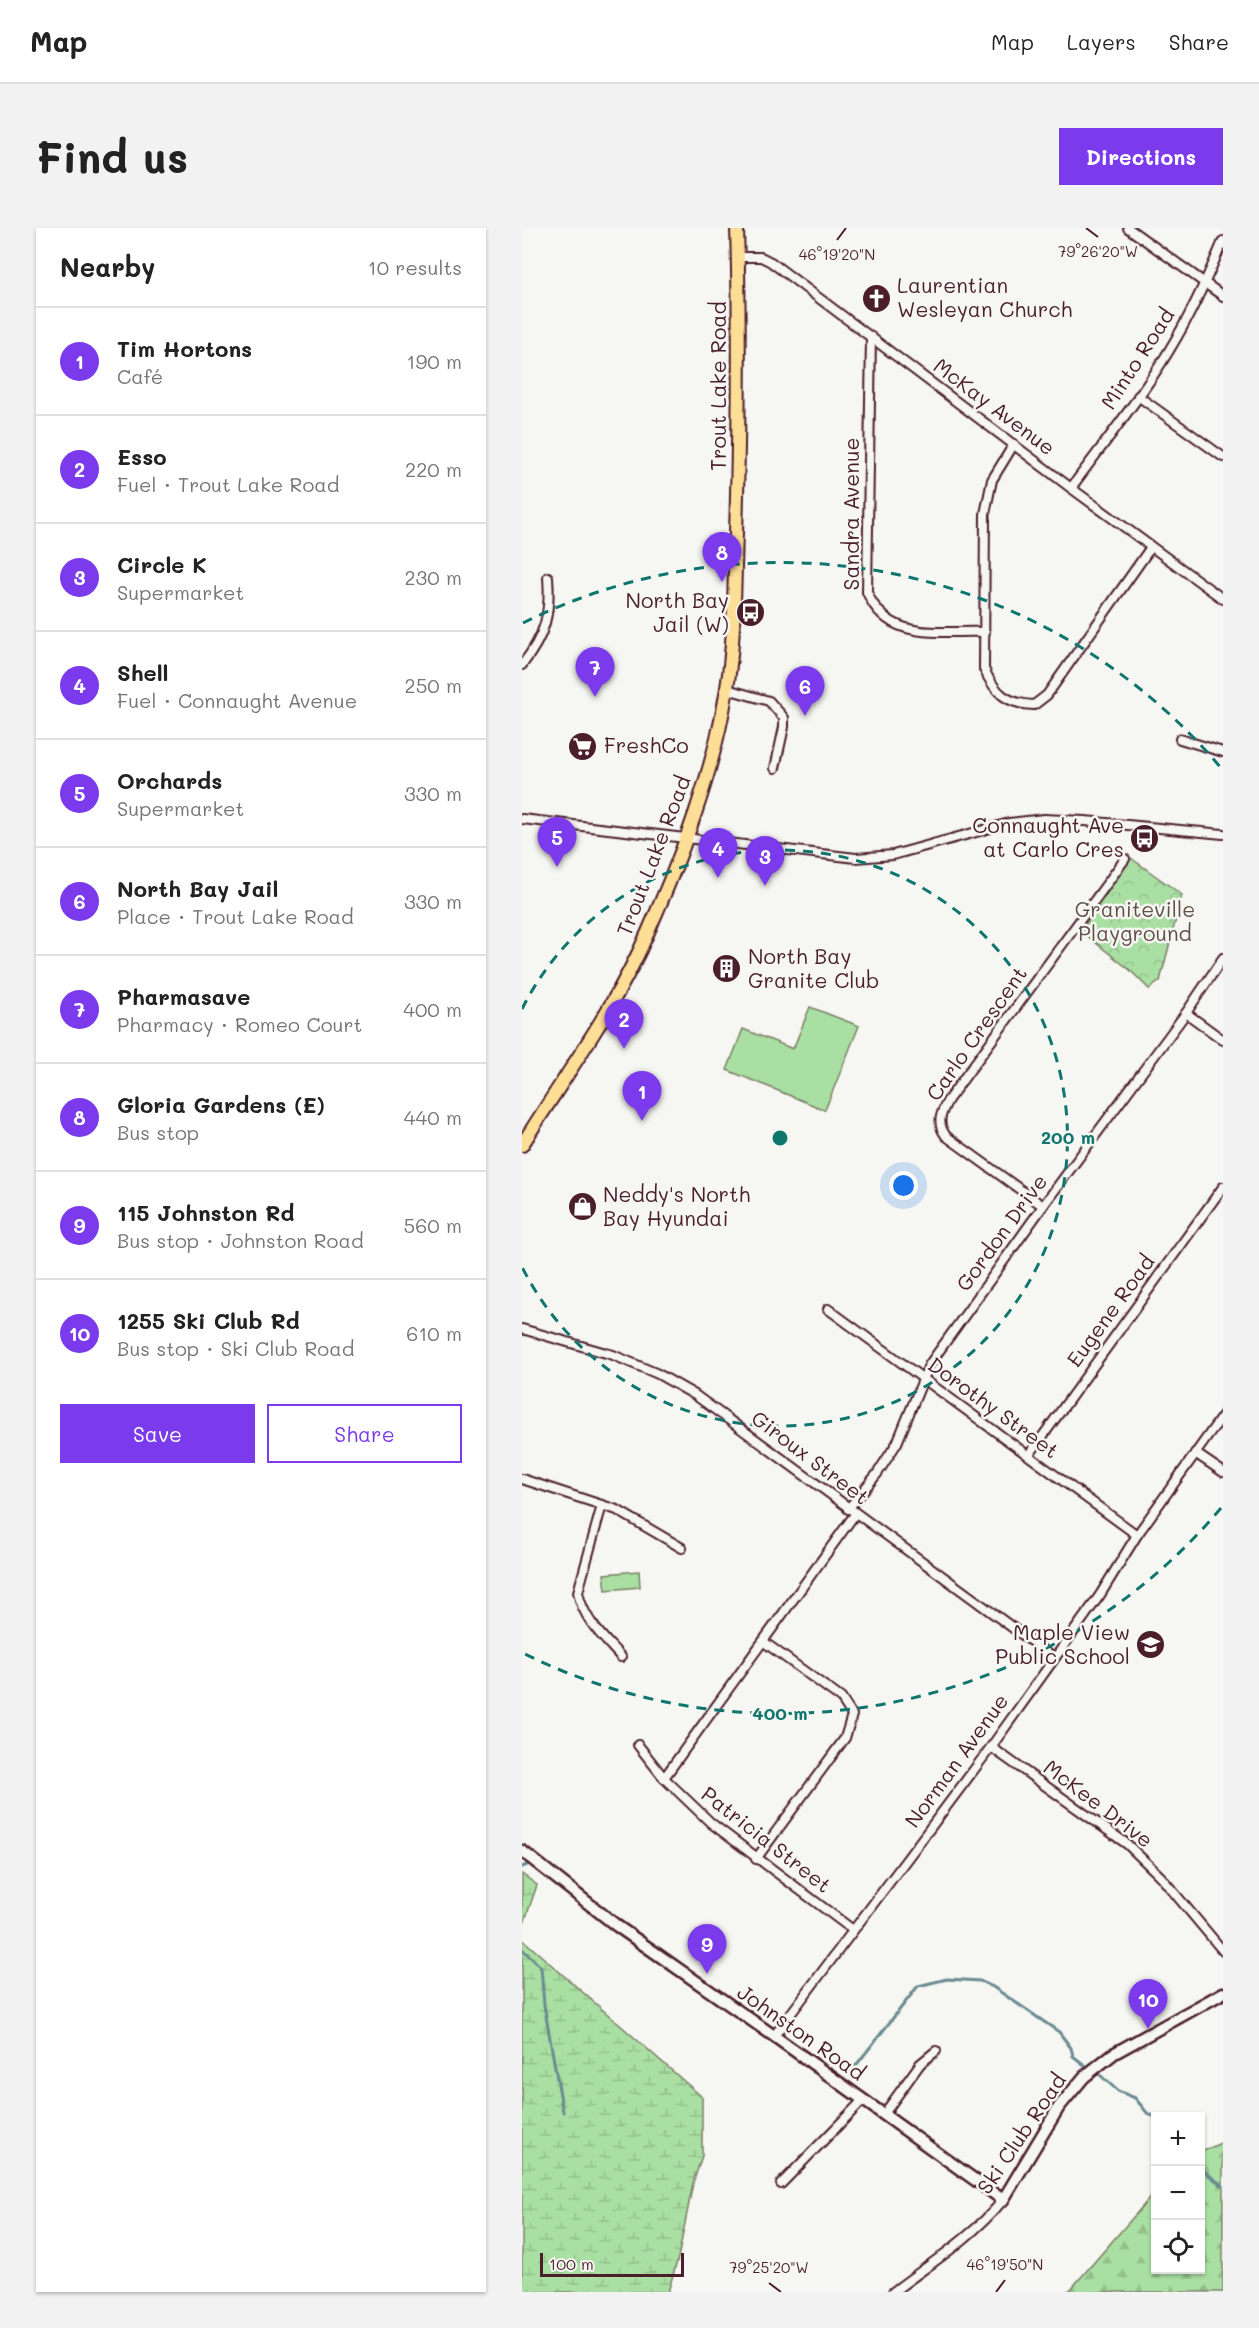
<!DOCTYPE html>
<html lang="en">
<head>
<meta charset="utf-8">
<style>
  :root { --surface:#fff; --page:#f2f2f2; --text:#222; --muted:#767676; --line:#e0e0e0; --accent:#7c3aed }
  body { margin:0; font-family:Mali,sans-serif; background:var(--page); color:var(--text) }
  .controls { position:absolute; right:18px; bottom:18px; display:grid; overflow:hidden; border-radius:0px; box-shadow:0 2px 4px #0004 }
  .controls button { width:54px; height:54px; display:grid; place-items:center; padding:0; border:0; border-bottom:2px solid var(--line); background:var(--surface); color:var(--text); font:30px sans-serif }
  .scale { position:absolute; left:18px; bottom:15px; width:144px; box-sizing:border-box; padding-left:6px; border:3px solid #4a1f2b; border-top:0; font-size:16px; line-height:21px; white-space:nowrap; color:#4a1f2b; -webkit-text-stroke:4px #f6f6f2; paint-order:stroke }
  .you { position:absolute; left:382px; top:958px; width:21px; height:21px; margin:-15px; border:4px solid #fff; border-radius:50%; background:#1a73e8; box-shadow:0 0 0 9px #1a73e833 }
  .badge { display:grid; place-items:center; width:39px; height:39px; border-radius:50%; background:var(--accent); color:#fff; font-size:20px; font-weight:700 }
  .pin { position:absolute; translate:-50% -50px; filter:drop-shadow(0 2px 3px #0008) }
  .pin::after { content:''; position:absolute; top:32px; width:21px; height:18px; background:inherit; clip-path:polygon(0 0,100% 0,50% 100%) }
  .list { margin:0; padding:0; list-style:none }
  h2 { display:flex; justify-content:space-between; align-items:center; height:78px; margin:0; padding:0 24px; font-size:26px }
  h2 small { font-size:20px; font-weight:400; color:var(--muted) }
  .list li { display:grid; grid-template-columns:39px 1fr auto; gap:18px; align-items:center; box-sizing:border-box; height:108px; padding:0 24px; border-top:2px solid var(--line) }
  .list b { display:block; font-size:22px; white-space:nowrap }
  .list p { margin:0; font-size:20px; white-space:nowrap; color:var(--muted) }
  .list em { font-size:20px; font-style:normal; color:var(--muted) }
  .actions { display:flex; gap:12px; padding:18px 24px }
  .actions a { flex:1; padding:14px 0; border:2px solid var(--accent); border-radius:0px; text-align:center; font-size:21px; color:var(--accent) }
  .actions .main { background:var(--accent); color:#fff }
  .icon { flex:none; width:33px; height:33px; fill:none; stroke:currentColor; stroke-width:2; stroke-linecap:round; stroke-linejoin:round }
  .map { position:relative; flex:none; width:701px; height:2064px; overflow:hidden; border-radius:0px }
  header { display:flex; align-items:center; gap:36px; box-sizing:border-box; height:84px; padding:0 30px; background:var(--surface); border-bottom:2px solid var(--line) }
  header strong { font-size:28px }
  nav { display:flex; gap:33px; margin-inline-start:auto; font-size:21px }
  .intro { display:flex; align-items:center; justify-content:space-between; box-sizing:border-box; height:144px; padding:0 36px }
  h1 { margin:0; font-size:42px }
  .button { padding:15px 27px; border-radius:0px; background:var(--accent); color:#fff; font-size:21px; font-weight:700 }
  main { display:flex; gap:36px; padding:0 36px }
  aside { flex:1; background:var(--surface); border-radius:0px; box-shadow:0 2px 4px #0004 }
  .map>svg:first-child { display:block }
</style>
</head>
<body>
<header>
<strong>Map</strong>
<nav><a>Map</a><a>Layers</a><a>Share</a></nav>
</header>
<div class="intro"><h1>Find us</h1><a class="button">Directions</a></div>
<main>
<aside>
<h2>Nearby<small>10 results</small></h2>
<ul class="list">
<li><span class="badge">1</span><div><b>Tim Hortons</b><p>Café</p></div><em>190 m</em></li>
<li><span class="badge">2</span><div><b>Esso</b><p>Fuel · Trout Lake Road</p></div><em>220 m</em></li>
<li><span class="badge">3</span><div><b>Circle K</b><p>Supermarket</p></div><em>230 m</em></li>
<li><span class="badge">4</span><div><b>Shell</b><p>Fuel · Connaught Avenue</p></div><em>250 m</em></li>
<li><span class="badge">5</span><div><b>Orchards</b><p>Supermarket</p></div><em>330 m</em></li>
<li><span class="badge">6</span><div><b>North Bay Jail</b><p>Place · Trout Lake Road</p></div><em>330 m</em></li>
<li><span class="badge">7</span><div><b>Pharmasave</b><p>Pharmacy · Romeo Court</p></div><em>400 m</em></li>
<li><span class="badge">8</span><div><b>Gloria Gardens (E)</b><p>Bus stop</p></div><em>440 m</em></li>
<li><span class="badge">9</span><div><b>115 Johnston Rd</b><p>Bus stop · Johnston Road</p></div><em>560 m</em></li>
<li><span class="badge">10</span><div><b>1255 Ski Club Rd</b><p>Bus stop · Ski Club Road</p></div><em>610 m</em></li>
</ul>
<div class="actions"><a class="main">Save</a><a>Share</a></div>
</aside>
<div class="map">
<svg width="701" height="2064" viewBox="0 0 701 2064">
  <defs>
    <pattern id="forest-firs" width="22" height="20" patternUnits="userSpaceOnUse" patternTransform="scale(1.5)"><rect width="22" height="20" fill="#a9dfa2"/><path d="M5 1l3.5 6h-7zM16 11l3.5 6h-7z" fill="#93bf8c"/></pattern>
    <pattern id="wetland-marsh" width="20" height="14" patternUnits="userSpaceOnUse" patternTransform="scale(1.5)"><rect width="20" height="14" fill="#a9dfa2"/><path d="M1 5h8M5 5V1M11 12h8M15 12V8" fill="none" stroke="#93bf8c"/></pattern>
    <pattern id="park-crowns" width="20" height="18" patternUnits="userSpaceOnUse" patternTransform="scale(1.5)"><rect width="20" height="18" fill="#a9dfa2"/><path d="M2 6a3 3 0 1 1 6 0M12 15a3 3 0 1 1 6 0" fill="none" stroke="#93bf8c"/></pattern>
  </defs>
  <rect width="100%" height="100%" fill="#f6f6f2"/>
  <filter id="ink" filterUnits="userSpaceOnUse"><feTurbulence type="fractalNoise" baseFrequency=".0167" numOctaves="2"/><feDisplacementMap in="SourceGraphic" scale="12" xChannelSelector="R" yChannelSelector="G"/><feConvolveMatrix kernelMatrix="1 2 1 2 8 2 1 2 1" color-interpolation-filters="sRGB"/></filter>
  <g filter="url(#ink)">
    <path fill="url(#forest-firs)" stroke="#7a7f66" stroke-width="1.5" d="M701,1914V2064H543L548,2062L633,1964L634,2042H678L679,1924Z"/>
    <g fill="url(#wetland-marsh)" stroke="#7a7f66" stroke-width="1.5">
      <path d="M0,1646L15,1657L0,1701Z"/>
      <path d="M0,1711L180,1869V1928L171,1955L156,2030L146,2064H0Z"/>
    </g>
    <path fill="url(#park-crowns)" stroke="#7a7f66" stroke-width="1.5" d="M609,630L660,667L638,753L627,761L608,742L559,703Z"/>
    <g fill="#a9dfa2" stroke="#7a7f66" stroke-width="1.5">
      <path d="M288,779L337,798L303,882L205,842L221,801L271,821Z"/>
      <path d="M117,1343L118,1359L84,1362L82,1346Z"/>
    </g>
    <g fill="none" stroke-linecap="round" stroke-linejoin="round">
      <g stroke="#6b8b92" stroke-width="3">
        <path d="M0,1639L5,1637"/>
        <path d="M0,1721L19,1739L22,1777L41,1884"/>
        <path d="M332,1840L396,1758L425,1751L458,1753L471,1759L537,1804L549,1820L551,1828L564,1838"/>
        <path d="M578,1847L596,1863L613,1870L626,1886L634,1889"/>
        <path d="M678,1940L701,1958"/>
      </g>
      <defs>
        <g id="street">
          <path d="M606,0L701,68"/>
          <path d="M216,29H239L249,34L549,260L701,371"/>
          <path d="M349,109L345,364C366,415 418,402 463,404"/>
          <path d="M616,168L701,229"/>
          <path d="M492,216L470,252L463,286L462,441C473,465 485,476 512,477L525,467L629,319"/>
          <path d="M549,260C585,211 625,162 655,109C673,78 687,46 701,13"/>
          <path d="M0,437C23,408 29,386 26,349"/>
          <path d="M205,461L247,473L262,490V499L253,540"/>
          <path d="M658,511L701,524"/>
          <path d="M0,591L334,630L371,627L487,595L522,591L563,593L701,606"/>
          <path d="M664,785L701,812"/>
          <path d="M521,978L424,908C414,895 419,885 426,872L603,631"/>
          <path d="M306,1081L615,1307"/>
          <path d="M0,1101L91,1127L136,1146L173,1167L532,1430"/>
          <path d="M673,1225L701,1244"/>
          <path d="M507,1227L701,959"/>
          <path d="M0,1251L95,1282L160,1320"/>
          <path d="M80,1277L56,1364C61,1391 81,1409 99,1429"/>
          <path d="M326,1281L355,1246L375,1215L407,1137L521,978L664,785L701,730"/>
          <path d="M116,1517L142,1550L189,1595L331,1702"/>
          <path d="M469,1519L605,1616L639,1649L701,1723"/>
          <path d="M142,1550L333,1286"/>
          <path d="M234,1631L323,1510L330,1487L319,1470L242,1414"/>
          <path d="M252,1808L469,1519L578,1367L615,1307L701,1187"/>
          <path d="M362,1886L398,1836L414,1823"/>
          <path d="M259,1956L341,1872"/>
          <path d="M371,2064C409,2035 450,2010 481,1972"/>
        </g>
        <path id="secondary" d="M0,1623L95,1698L252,1808L481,1972L537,1879L562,1849L591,1826L701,1765"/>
        <path id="primary" d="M0,917C42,849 95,777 126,704C160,627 192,544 205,460C213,409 212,357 214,305C217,204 218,102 215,0"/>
      </defs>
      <use href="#street" stroke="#4a1f2b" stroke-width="12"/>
      <use href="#secondary" stroke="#4a1f2b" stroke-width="15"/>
      <use href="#primary" stroke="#4a1f2b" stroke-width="16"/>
      <use href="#street" stroke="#f6f6f2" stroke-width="8"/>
      <use href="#secondary" stroke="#f6f6f2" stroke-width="10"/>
      <use href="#primary" stroke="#fdde96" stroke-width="12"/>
    </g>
  </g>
  <path fill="none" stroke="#4a1f2b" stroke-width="2" d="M564,0L576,9M315,12L324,0M247,2055L259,2064M474,2064L483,2052"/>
  <g fill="none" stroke="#0f766e" stroke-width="3" stroke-dasharray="10 8">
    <path d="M0 781A288 288 0 1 1 0 1039"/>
    <path d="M699 1280A576 576 0 0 1 1 1425M1 395A576 576 0 0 1 699 540"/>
  </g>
  <defs>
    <symbol id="church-disc" viewBox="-11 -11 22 22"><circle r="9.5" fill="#4a1f2b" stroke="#f6f6f2"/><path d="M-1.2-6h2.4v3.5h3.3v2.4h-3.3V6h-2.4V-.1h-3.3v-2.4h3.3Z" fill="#fff"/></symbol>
    <symbol id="bus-disc" viewBox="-11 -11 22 22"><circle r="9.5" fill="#4a1f2b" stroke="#f6f6f2"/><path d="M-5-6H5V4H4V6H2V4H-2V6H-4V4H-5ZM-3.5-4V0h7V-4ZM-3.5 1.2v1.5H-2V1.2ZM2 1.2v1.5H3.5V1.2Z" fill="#fff"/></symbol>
    <symbol id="supermarket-disc" viewBox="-11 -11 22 22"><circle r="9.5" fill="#4a1f2b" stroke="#f6f6f2"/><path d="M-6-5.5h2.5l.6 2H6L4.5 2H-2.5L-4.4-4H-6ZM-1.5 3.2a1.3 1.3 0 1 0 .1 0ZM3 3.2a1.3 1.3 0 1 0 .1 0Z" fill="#fff"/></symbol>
    <symbol id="building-disc" viewBox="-11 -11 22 22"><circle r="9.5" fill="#4a1f2b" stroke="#f6f6f2"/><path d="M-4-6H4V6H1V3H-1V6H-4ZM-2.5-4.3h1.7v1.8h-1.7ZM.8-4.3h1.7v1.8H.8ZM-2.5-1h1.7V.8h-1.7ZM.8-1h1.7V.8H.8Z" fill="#fff"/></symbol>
    <symbol id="shop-disc" viewBox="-11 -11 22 22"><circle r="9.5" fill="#4a1f2b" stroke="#f6f6f2"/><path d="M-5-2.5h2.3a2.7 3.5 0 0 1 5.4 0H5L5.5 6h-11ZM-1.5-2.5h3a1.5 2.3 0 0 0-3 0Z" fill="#fff"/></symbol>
    <symbol id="school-disc" viewBox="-11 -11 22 22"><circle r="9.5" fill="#4a1f2b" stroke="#f6f6f2"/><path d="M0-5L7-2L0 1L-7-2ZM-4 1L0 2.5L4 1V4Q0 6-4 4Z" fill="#fff"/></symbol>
  </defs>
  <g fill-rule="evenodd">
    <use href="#church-disc" x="338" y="54" width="33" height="33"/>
    <use href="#bus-disc" x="212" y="368" width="33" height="33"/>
    <use href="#supermarket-disc" x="44" y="502" width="33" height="33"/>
    <use href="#bus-disc" x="606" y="594" width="33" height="33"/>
    <use href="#building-disc" x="188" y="724" width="33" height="33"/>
    <use href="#shop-disc" x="44" y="962" width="33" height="33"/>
    <use href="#school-disc" x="612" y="1400" width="33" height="33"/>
  </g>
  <g text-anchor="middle" stroke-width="5" stroke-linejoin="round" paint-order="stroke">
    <g font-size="21" fill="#4a1f2b" stroke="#f6f6f2" text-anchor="start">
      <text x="375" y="65">Laurentian<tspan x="375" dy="24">Wesleyan Church</tspan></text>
      <text x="207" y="380" text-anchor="end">North Bay<tspan x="207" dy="24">Jail (W)</tspan></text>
      <text x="82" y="525">FreshCo</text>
      <text x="602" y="605" text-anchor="end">Connaught Ave<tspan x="602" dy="24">at Carlo Cres</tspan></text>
      <text x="226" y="736">North Bay<tspan x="226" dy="24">Granite Club</tspan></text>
      <text x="81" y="974">Neddy's North<tspan x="81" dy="24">Bay Hyundai</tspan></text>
      <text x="608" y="1412" text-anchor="end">Maple View<tspan x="608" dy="24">Public School</tspan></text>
    </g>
    <g font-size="21" fill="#4a1f2b" stroke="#f6f6f2">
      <text transform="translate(616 131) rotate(-57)" y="7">Minto Road</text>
      <text transform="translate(197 158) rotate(-90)" y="7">Trout Lake Road</text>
      <text transform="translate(472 179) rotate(37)" y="7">McKay Avenue</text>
      <text transform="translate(330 286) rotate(-90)" y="7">Sandra Avenue</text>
      <text transform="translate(132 628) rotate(-69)" y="7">Trout Lake Road</text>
      <text transform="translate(455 806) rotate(-55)" y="7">Carlo Crescent</text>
      <text transform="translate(480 1005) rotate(-54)" y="7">Gordon Drive</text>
      <text transform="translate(589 1083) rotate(-54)" y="7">Eugene Road</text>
      <text transform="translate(471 1180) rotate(36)" y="7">Dorothy Street</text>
      <text transform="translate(288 1230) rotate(37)" y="7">Giroux Street</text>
      <text transform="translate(435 1533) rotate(-54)" y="7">Norman Avenue</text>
      <text transform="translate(576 1576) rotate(37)" y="7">McKee Drive</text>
      <text transform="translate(244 1612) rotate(38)" y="7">Patricia Street</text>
      <text transform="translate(279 1805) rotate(35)" y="7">Johnston Road</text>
      <text transform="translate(500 1906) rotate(-56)" y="7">Ski Club Road</text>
    </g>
    <g font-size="21" fill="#624f49" stroke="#f6f6f2">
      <text x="613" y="689">Graniteville<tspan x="613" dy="24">Playground</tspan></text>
    </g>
  </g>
  <g font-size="15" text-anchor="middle" fill="#4a1f2b" stroke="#f6f6f2" stroke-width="5" stroke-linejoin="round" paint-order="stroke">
    <text x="576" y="29">79°26'20"W</text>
    <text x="315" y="32">46°19'20"N</text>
    <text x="483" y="2042">46°19'50"N</text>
    <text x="247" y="2045">79°25'20"W</text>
  </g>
  <circle cx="258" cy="910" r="9" fill="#0f766e" stroke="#f6f6f2" stroke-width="3"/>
  <g font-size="18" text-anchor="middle" font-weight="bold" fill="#0f766e" stroke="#f6f6f2" stroke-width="5" stroke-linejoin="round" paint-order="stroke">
    <text x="546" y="916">200 m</text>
    <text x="258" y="1492">400 m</text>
  </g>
</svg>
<div class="controls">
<button>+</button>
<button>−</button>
<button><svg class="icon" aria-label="locate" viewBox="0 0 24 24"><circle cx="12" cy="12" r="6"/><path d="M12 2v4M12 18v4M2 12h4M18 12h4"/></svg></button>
</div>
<div class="scale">100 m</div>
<div class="you"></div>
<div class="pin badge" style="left:120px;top:893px">1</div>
<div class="pin badge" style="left:102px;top:821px">2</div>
<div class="pin badge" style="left:243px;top:658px">3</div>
<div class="pin badge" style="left:196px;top:650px">4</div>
<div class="pin badge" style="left:35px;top:639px">5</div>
<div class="pin badge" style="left:283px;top:488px">6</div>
<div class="pin badge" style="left:73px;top:469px">7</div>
<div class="pin badge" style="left:200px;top:354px">8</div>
<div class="pin badge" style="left:185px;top:1746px">9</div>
<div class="pin badge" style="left:626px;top:1801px">10</div>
</div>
</main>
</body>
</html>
